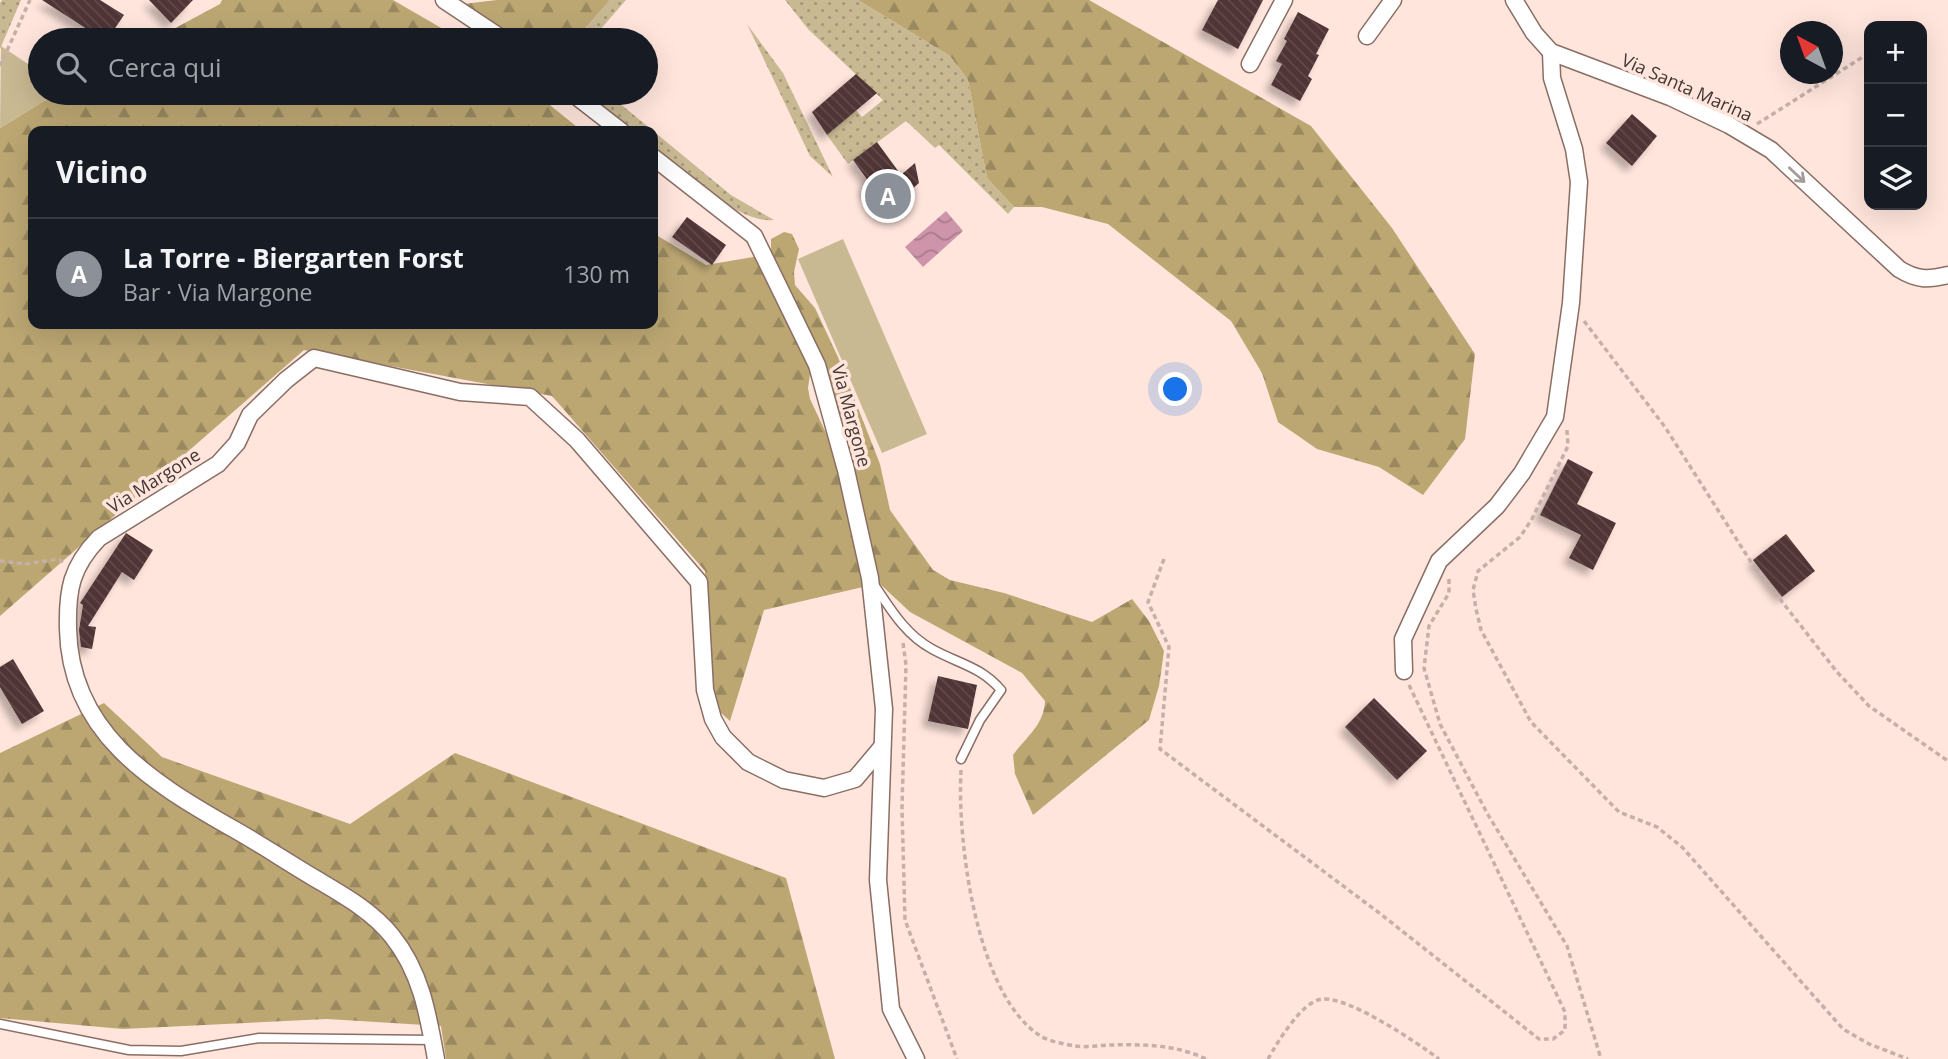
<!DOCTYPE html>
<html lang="it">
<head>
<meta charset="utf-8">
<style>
  :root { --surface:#171b24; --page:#20242c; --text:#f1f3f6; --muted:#9ea1a6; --line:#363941; --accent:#8c9099 }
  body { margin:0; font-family:"Open Sans",sans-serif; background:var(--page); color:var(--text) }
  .controls { position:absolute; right:21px; top:21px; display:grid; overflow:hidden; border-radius:14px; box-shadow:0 7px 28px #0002 }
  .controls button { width:63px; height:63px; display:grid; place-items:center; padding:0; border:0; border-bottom:2px solid var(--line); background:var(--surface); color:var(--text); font:35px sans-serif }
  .compass { position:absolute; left:1780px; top:21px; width:63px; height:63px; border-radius:50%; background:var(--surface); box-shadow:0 7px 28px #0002; rotate:319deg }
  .you { position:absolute; left:1176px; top:390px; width:24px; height:24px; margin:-18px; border:5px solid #fff; border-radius:50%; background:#1a73e8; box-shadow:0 0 0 10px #1a73e833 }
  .badge { display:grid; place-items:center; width:46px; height:46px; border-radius:50%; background:var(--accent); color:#fff; font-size:23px; font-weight:700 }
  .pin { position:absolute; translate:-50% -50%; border:4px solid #fff; box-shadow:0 2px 7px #0006 }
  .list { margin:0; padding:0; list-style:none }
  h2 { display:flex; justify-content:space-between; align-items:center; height:91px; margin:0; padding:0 28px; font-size:30px }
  h2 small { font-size:23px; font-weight:400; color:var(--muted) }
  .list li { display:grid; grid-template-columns:46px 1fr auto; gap:21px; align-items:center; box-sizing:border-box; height:112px; padding:0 28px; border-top:2px solid var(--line) }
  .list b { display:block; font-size:26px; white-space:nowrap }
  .list p { margin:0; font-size:23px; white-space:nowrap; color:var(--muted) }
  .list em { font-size:23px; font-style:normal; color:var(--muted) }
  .icon { flex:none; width:38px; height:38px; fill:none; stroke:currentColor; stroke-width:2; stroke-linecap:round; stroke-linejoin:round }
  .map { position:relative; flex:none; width:1948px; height:1059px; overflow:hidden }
  .search { position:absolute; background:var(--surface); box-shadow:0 7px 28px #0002; left:28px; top:28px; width:630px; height:77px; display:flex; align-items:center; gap:18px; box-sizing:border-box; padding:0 24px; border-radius:38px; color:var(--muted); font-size:26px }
  .panel { position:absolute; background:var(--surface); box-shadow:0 7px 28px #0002; left:28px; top:126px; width:630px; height:203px; border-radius:14px }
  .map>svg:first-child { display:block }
</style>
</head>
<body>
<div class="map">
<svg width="1948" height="1059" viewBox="0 0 1948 1059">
  <defs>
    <pattern id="grass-dots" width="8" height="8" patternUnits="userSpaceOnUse" patternTransform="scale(1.75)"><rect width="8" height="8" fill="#c9b993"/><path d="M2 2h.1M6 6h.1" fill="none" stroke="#a59779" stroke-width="1.8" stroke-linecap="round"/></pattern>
    <pattern id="forest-firs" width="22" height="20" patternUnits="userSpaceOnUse" patternTransform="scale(1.75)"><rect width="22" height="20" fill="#bca773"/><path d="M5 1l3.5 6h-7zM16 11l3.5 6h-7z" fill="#9a895f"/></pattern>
    <pattern id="water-waves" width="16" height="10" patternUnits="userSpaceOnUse" patternTransform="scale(1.75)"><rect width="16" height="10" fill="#ce95aa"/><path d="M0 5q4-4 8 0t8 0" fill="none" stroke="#a97b8b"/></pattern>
    <pattern id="building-back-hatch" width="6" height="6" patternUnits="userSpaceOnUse" patternTransform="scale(1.75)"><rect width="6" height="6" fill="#4f3435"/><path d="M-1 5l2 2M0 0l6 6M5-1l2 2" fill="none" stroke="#61494a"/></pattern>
    <filter id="shadow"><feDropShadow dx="-6" dy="6" stdDeviation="3.5" flood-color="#0004"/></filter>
  </defs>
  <rect width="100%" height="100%" fill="#ffe5dc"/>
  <g fill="url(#grass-dots)">
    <path d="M2,0H21L0,49V3Z"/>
    <path d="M610,0H626L591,40H575Z"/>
    <path d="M785,0H858L950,56L968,80L987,178L1014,207L1008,214L939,145L935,148L906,121L848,164L827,135L856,110L862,117L883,100L808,29Z"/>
    <path d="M747,24L783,73L833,177L810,156Z"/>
    <path d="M580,93H607L731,195L774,220C740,225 681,170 653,149V131H629Z"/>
  </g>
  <g fill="url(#forest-firs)">
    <path d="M222,0H393L462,40H153L220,4Z"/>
    <path d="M497,0H610L575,40H512L463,4Z"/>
    <path d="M858,0H1089L1311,126L1392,228L1475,354L1465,439L1423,495L1379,467L1317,449L1278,422L1262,373L1231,321L1108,224L1042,207H1014L987,178L968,80L950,56Z"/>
    <path d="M57,93H535L582,131H33V324H653V233L706,265L759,256L811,367L808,388L810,399L836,454L863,587L764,610L730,721L720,712L711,690L705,571L552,396L304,350L0,616V128Z"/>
    <path d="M784,232L792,234L799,249L794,272L795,285L815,308L838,357L880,464L890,510L933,570L950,580L1004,593L1092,622L1132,599L1149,621L1164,651L1159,686L1149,720L1033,815L1015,774L1013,755C1026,737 1044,725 1045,701L1022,673L910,612L879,583L828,374L771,253V239Z"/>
    <path d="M104,703L162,757L350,824L455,753L786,878L835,1059H446L441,1026L327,1019L123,1029L0,1018V753Z"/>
  </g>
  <g fill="#c9b993">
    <path d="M1,46L40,72V93H57L0,128Z"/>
    <path d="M843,239L927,434L882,453L798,259Z"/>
  </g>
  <path fill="url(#water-waves)" d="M946,211L963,231L923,267L905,247Z"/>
  <g fill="url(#building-back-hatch)" filter="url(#shadow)">
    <path d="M42,0H100L124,15L107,40H104Z"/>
    <path d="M149,0H193L171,23Z"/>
    <path d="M1218,0H1263L1238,49L1202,30Z"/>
    <path d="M1298,12L1329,29L1316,54L1319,55L1308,76L1312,79L1300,101L1271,85L1282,64L1276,61L1287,41L1284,39Z"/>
    <path d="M856,74L877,93L827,135L812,112Z"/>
    <path d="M1632,114L1657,136L1632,166L1606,143Z"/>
    <path d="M877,142L901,175L915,163L919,183L884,213L864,186L869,182L853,160Z"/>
    <path d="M687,217L726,245L712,265L672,237Z"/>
    <path d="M1568,459L1593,472L1577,504L1616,523L1593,570L1569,558L1581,535L1540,515Z"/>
    <path d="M126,533L153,550L134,580L122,572L88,626L96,627L92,649L81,647L79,630L83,605L80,603Z"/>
    <path d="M1786,534L1815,571L1782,597L1753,560Z"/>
    <path d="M13,659L44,711L22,724L0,687V667Z"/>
    <path d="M938,676L977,685L968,729L928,721Z"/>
    <path d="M1374,698L1427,751L1397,780L1345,727Z"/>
  </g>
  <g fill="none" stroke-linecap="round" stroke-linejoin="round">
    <defs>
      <g id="lane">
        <path d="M875,586C891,610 906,635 932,649C959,664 980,666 1001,690L980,720L961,759"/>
        <path d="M0,1024L129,1050L181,1051L259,1038L433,1040"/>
      </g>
      <g id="street">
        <path d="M444,0L504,40"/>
        <path d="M1514,0L1534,33L1551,52L1670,97L1729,125L1771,150L1899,269C1917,280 1927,280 1948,275"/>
        <path d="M1367,36L1393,0"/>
        <path d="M1250,64L1284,0"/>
        <path d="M572,93L621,131"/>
        <path d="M653,157L754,236L817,365L846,470L870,578L884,709L878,880L891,1009L916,1059"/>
        <path d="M1404,671L1403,639L1439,561L1497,506L1522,473L1555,417L1571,303L1579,182L1574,149L1552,78L1551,52"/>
        <path d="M436,1059C428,1014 421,972 392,936C372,911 343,895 316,879C287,862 259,843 230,827C151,782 70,732 68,629C67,590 71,567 99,538L218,464L237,443L250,415L286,380L314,358L460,392L530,397L577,440L699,582L705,690L713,719L723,737L748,762L784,780L824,788L855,779L882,747"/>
      </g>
    </defs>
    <use href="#lane" stroke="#8a6e64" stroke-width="11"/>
    <use href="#street" stroke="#8a6e64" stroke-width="19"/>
    <g stroke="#c5afa8" stroke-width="3.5" stroke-dasharray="5 3.5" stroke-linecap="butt">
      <path d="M0,66L30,0"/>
      <path d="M1757,124L1869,53"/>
      <path d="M1584,321L1665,427L1751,562L1837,672L1869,706L1948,761"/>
      <path d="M1567,430L1568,446L1532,519L1520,537L1478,571L1473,590L1476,609L1481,630L1531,722L1619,812L1657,827L1682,847L1843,1029L1869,1044L1908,1059"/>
      <path d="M1164,559L1148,602L1169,647L1160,749L1378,912L1539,1039H1553L1565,1030V1012L1409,685"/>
      <path d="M0,561L25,564L58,559L63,562"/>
      <path d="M1449,579V593L1429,626L1424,668L1440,724L1487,813L1567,946L1601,1059"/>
      <path d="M903,643L906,665L902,808L905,920L957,1059"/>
      <path d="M961,770C957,841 976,993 1039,1035C1047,1041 1064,1044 1075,1046C1086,1048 1100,1045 1112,1045C1144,1044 1177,1045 1206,1059"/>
      <path d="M1268,1059C1277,1043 1302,1001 1322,999C1350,997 1416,1042 1439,1059"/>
    </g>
    <use href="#lane" stroke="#fff" stroke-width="8"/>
    <use href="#street" stroke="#fff" stroke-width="16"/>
  </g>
  <defs><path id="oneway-shaft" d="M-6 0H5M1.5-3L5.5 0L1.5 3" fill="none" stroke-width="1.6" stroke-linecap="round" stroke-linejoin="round" transform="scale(1.75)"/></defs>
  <use stroke="#a29c9a" href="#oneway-shaft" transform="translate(1797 175) rotate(43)"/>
  <g text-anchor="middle" stroke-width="7" stroke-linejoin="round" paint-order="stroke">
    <g font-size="18" fill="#443834" stroke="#ffe5dc">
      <text transform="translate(1687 88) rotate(24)" y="6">Via Santa Marina</text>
      <text transform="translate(851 416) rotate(75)" y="6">Via Margone</text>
      <text transform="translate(154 481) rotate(-32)" y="6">Via Margone</text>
    </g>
  </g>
</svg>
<div class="controls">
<button>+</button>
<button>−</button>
<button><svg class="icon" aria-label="layers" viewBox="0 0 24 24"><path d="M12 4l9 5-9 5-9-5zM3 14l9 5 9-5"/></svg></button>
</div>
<svg class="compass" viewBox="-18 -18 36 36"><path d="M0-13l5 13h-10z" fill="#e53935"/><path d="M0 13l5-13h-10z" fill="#9ea1a6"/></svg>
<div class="you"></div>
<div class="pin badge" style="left:888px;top:196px">A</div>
<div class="search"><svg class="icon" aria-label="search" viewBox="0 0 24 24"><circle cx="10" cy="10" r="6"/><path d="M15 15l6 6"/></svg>Cerca qui</div>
<section class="panel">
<h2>Vicino<small></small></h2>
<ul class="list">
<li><span class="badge">A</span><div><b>La Torre - Biergarten Forst</b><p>Bar · Via Margone</p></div><em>130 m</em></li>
</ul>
</section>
</div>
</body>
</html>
